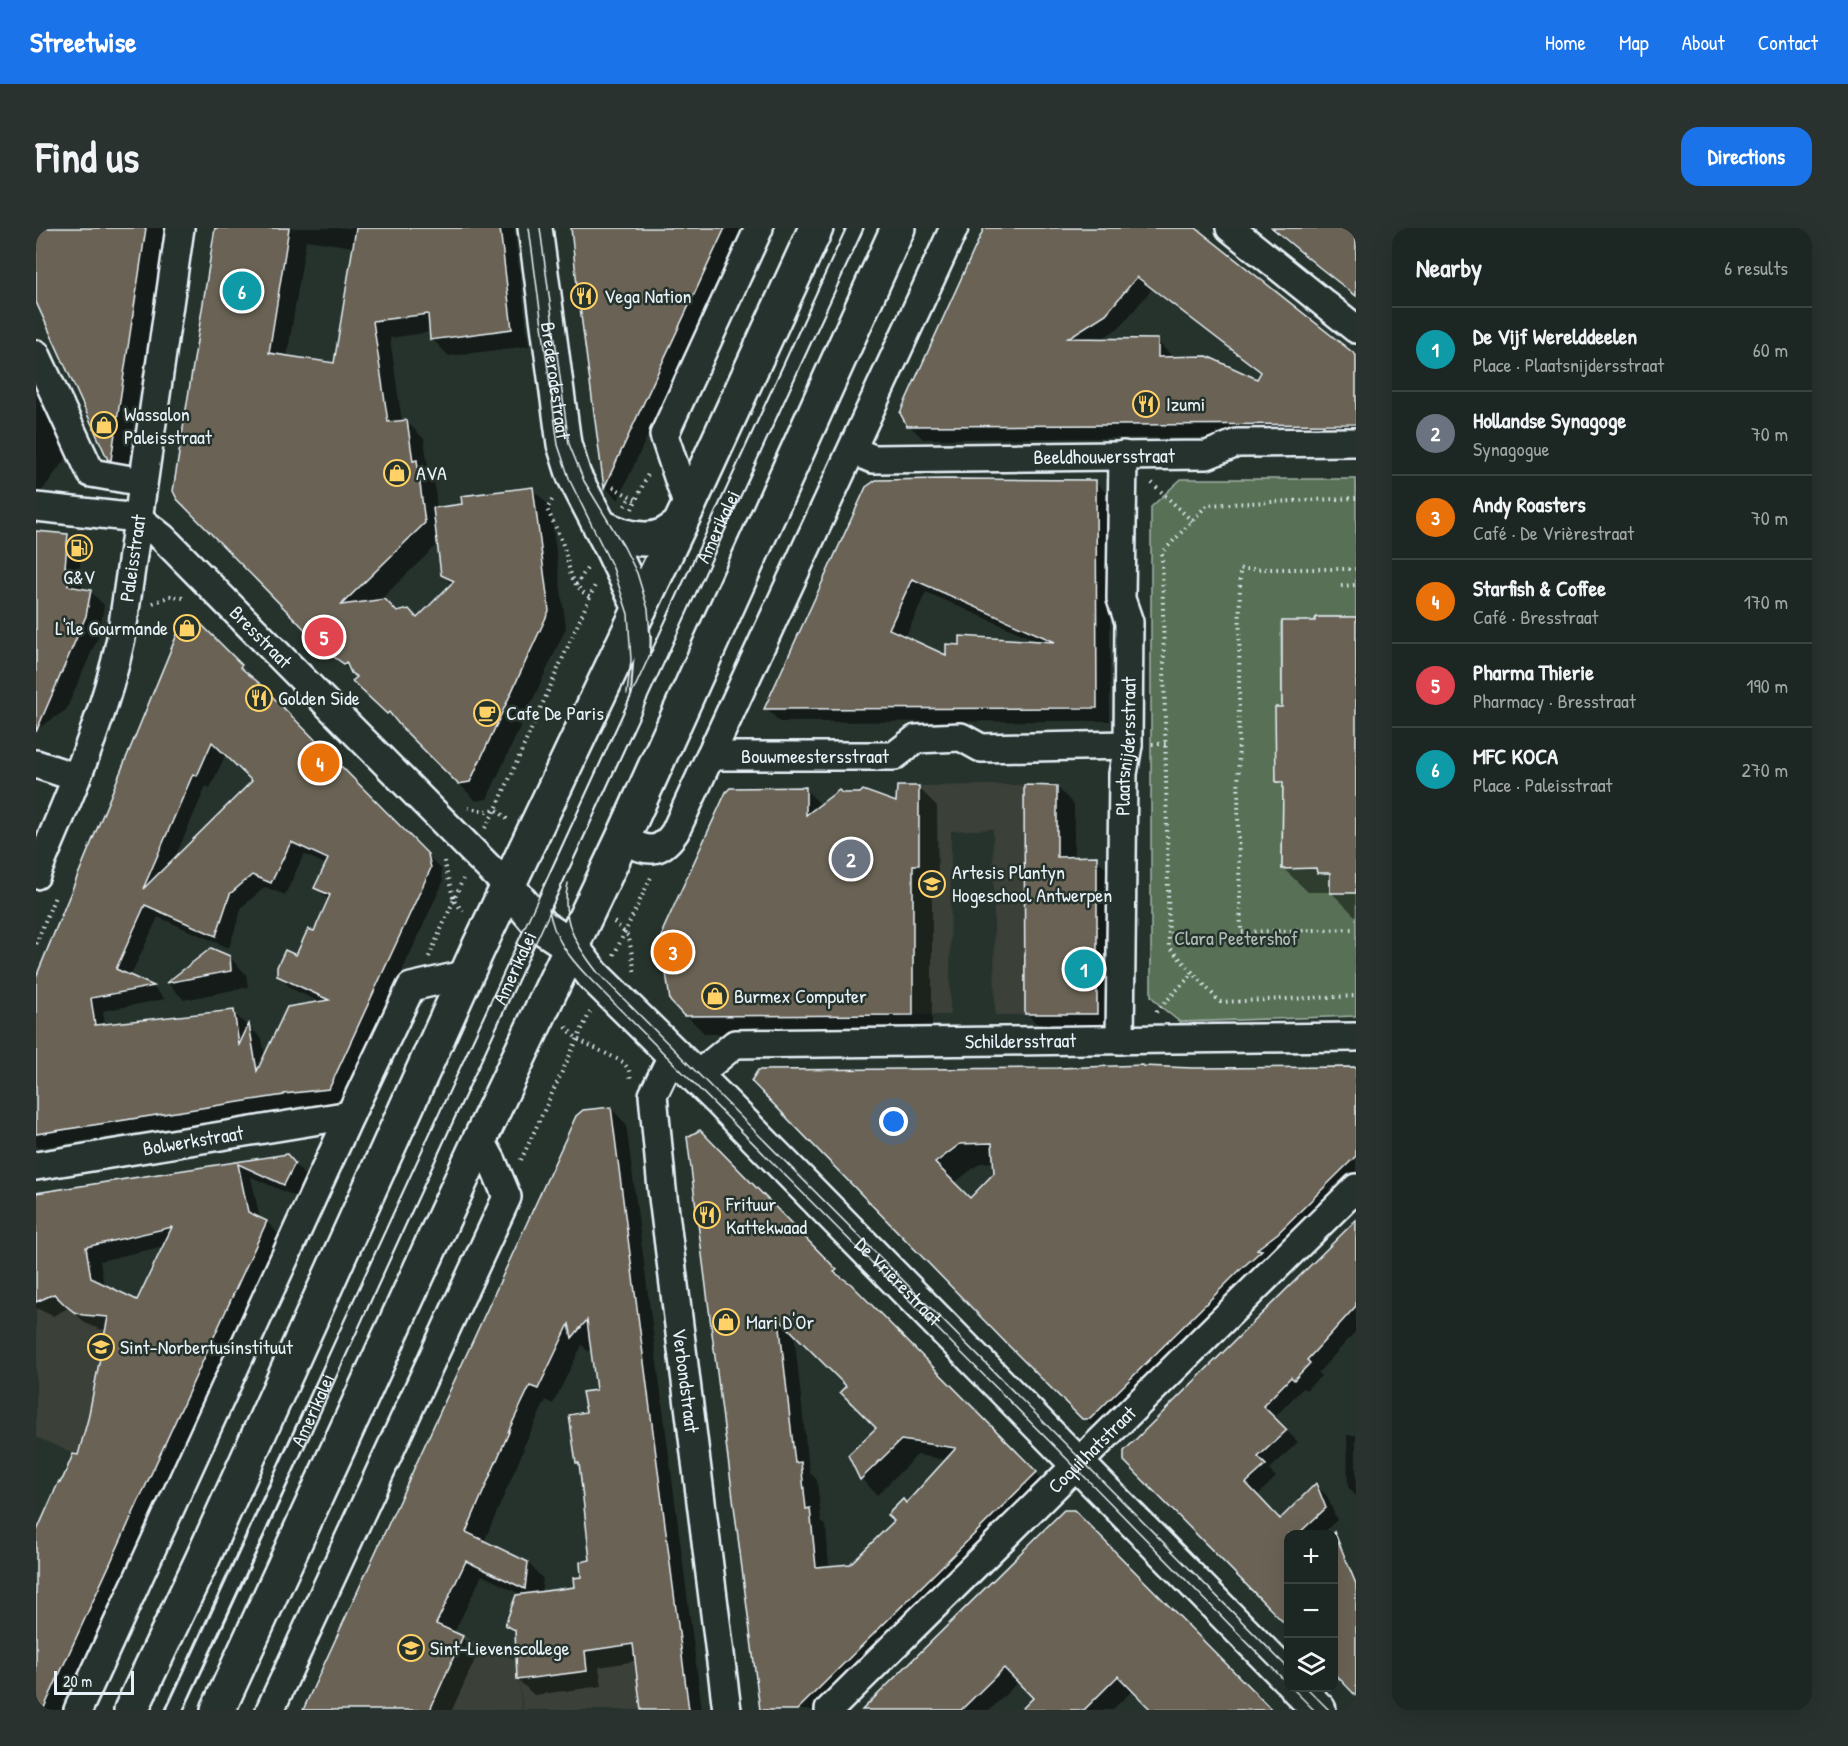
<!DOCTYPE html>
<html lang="en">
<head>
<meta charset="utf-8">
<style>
  :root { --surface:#1c2622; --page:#29322f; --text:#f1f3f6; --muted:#a0a5a5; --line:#3a4340; --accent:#1a73e8 }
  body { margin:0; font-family:"Patrick Hand",sans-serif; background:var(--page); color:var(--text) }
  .controls { position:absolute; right:18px; bottom:18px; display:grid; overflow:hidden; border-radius:12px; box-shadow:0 6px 24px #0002 }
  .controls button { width:54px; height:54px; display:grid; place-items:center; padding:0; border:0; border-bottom:2px solid var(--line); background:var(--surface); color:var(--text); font:30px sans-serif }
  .scale { position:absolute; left:18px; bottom:15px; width:80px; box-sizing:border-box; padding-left:6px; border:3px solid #e8f1f8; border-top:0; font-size:16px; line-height:21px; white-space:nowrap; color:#e8f1f8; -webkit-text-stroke:4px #26332d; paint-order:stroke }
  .you { position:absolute; left:858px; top:894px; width:21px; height:21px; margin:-15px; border:4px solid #fff; border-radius:50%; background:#1a73e8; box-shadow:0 0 0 9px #1a73e833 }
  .badge { display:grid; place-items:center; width:39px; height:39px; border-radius:50%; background:var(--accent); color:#fff; font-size:20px; font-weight:700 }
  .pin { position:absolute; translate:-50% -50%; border:3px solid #fff; box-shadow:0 2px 6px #0006 }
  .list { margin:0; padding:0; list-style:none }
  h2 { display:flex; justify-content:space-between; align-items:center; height:78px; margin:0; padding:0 24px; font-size:26px }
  h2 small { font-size:20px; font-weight:400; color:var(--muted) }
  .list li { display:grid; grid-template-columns:39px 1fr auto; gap:18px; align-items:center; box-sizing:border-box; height:84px; padding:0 24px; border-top:2px solid var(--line) }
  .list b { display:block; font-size:22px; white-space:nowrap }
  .list p { margin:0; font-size:20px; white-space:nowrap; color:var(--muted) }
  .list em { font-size:20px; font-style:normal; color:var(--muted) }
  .icon { flex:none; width:33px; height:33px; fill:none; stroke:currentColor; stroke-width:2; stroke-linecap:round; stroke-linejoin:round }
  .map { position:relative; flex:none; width:1320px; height:1482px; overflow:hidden; border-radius:18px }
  header { display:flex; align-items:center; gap:36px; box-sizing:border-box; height:84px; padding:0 30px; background:var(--accent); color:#fff }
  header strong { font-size:28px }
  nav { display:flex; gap:33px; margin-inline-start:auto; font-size:21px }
  .intro { display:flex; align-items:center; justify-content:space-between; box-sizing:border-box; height:144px; padding:0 36px }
  h1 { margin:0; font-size:42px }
  .button { padding:15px 27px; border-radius:18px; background:var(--accent); color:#fff; font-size:21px; font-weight:700 }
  main { display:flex; gap:36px; padding:0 36px }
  aside { flex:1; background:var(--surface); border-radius:18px; box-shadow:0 6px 24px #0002 }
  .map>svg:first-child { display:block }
</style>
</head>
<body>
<header>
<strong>Streetwise</strong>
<nav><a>Home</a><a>Map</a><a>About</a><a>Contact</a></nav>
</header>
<div class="intro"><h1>Find us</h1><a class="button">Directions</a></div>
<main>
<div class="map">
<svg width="1320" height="1482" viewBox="0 0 1320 1482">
  <rect width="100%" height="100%" fill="#26332d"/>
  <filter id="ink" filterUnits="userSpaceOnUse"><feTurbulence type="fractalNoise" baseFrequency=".0167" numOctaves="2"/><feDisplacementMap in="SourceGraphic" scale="12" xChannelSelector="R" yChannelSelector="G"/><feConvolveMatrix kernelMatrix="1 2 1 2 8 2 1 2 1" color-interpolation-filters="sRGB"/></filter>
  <g filter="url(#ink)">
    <g fill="#3b4139">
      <path d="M959,557H988L989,787H959L957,601L915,603L914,787H877V637H883V558Z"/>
      <path d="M0,1005L5,1062L165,1135L111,1257L0,1209Z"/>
      <path d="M322,1361L480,1432V1417L642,1395L653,1482H487L481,1441L486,1482H267Z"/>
    </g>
    <path fill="#597156" stroke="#a0b1a7" stroke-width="1.5" d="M1145,251H1320V389H1280L1279,393L1245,395L1246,479L1240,554H1247L1246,641L1280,640L1281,645H1294V665L1320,664V788L1144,794L1125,779L1115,768V279Z"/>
    <g fill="#0007" fill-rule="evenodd">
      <path d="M0,0H129L90,248L73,231L0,70Z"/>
      <path d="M180,0H478L493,118L413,128L396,111L395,104L354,110L366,194H371L388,211L393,246L398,251L401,281L427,277L496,261L514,278L530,400L451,571L440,573L370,501L335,470L322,450L292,423ZM270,12L318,19L299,137L251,129ZM403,315L406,346L416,357L381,392L361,385L343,373Z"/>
      <path d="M536,0H707L582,272L570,260Z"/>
      <path d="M951,0H1157L1320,129V209L887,211L873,197ZM1116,61L1226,146L1221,153L1135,130V127L1121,113L1064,112L1084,99Z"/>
      <path d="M1233,0H1320V69Z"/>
      <path d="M0,158L32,227L0,271Z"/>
      <path d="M840,254H1059L1074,268V493L744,494L730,480ZM890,364L1004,414L912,430L869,410Z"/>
      <path d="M0,304L31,307L45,322L43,351L47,355L46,362L54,363L68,377L63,407L30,482L0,502Z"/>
      <path d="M1320,391V688H1319L1295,664H1272L1248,641V560L1242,553L1248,481Z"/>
      <path d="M172,405L405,641L407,654L306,874L259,878L260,880L0,920V753ZM190,526L218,553L138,632L170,558L174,560ZM268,626L291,637L280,659L293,673L279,705L261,729L242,747L256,761L286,775L229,829L226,811L214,799L211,805L210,797L197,784L69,797L67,783L129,771L117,759L94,749L122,689L193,720L206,679L229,659L249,667Z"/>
      <path d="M882,559L901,578L902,655L896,656V806H669L635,772L769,561L785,577L806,567L862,576Z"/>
      <path d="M1021,559L1038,577V630H1060L1077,647L1078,802L1008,803L991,786Z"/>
      <path d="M176,721L193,729L210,746L212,759L148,772L132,755Z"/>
      <path d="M1320,840V966L1067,1209L717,853ZM959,934V946L934,972L917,956L944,935Z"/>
      <path d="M575,880L590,896L666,1482H606L600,1433L563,1439L566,1458L498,1467L482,1452L481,1407L471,1397L488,1368L446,1347L418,1405L426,1409L442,1425L416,1482H269ZM546,1117L552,1124L556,1119L561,1163L552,1185L542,1235L545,1238L555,1333L540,1361L505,1365L507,1351L492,1335L448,1314L488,1221L487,1220L510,1172L517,1176Z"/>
      <path d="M664,904L1015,1261L793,1482H726ZM758,1104L812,1158L842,1200L814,1228L826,1251L841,1267L881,1227L911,1232L870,1277L860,1294L815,1338L793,1339L790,1298L785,1293L781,1252L774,1245L771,1226Z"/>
      <path d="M250,927L272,951L263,970L215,949L224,991L231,994L245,1009L29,1482H0V1300L2,1297L5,1298L25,1256L43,1229L54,1191L71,1102L63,1101L49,1095L34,1079L17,1088L0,1080V966ZM128,1018L102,1074L68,1058L64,1033Z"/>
      <path d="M1320,995V1103L1282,1145L1285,1148L1270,1162L1267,1160L1238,1190L1262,1214L1233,1242L1240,1249L1221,1268L1244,1293L1280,1257L1291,1268L1301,1292L1286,1306H1252V1397L1090,1232Z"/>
      <path d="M1311,1207H1320V1268L1312,1259Z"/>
      <path d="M1029,1283L1233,1482H1117L1097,1462L1076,1482H992L999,1470L983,1453L954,1482H828Z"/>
      <path d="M1298,1335L1320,1358V1466L1298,1443Z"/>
    </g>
    <g fill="#6b6354" stroke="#e8f1f8" stroke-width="1.5" fill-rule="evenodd">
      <path d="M0,0H110L75,232H72L0,74Z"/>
      <path d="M179,0H253L233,125L298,135L320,0H464L476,101L394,112L392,86L337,93L352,194L371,192L377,233L381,232L389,295L305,377L349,371L361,384L373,381L381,390L418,353L405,347L397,280L426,276L425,268L497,259L513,383L434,554L422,556L365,499L353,484L351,486L316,453L321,449L315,445L310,434L308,436L291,424L141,271L137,263Z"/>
      <path d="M535,0H689L568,260L541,57Z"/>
      <path d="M948,0H1160L1320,127V196L871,198L864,185ZM1101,49L1225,144L1221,151L1171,128L1122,129V111L1032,110L1070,86Z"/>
      <path d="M1236,0H1320V68L1283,39Z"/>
      <path d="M910,251L1060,252L1061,480L728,481L830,259L840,252ZM876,351L1019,414L924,408V417L910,416V427L853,401Z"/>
      <path d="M0,303L32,306L29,339L33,340L32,358L55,362L50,388L0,504Z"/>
      <path d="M1280,389H1320V665H1294V645H1281L1280,640L1246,641L1247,554H1240L1239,479H1246V393H1279Z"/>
      <path d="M159,390L206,437L204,439L222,454L392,626L395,640L293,861L248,866V867L0,906V749L147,392ZM176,514L216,553L107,661L157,546L161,548ZM255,614L292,631L278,660L294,667L278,703L272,701L260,727L249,722L241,739V748L293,772L251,779L221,843L213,796L203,817L198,782L59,797L55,770L118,758L80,741L109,677L180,708L194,666L216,647L235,655Z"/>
      <path d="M988,557L1021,558V629L1061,628V786H989Z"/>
      <path d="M861,558H883V637H877V787L648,788L634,773L626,715L627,702L690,564L694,560L770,559V587L803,562L806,565H824L827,562L860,574Z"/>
      <path d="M175,720L194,728L195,743L130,755Z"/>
      <path d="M1107,837V838L1157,840L1320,839V928L1242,1005L1221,1021L1226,1022L1206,1040L1054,1191H1046L970,1115L715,853L722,842L1021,840ZM956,915L958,945L934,970L899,935L924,916Z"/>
      <path d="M575,879L653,1482H605L597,1416L549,1423L551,1443L481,1452L479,1402L469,1397L480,1367L538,1359L537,1350L545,1349L544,1334L554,1332L543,1235H540L533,1187L550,1184L546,1164L560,1162L551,1092L536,1110L533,1096L502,1161L494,1158L472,1204H473L430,1304L492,1334L489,1361L430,1333L400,1396L427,1408L394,1482H267L540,888L547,882Z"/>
      <path d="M664,902L801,1042L798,1044L815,1056L1001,1244L761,1482H724L651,909ZM743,1091L810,1158L804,1164L840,1200L812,1227L824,1252L865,1212L920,1220L870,1275L867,1271L851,1287L858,1293L814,1336L780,1339L774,1280L770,1281L765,1234L759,1235L756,1209Z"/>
      <path d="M251,926L259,935L248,957L202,936L212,984L231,993L7,1482H0V1305L23,1253L24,1254L27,1250L37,1226L42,1227L52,1191L72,1089L47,1087L38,1084L29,1077L18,1066L0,1074V965ZM136,999L101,1072L55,1050L50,1019Z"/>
      <path d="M1320,992V1078L1271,1132L1274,1135L1258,1152L1255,1149L1227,1178L1251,1202L1222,1229L1230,1237L1210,1255L1244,1291L1280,1255L1290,1280L1262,1306H1252V1399L1088,1233V1223Z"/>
      <path d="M1028,1282H1038L1236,1482H1115L1082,1448L1048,1482H985L997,1470L968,1440L925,1482H826Z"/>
      <path d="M1298,1303L1320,1356V1468L1298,1445Z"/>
    </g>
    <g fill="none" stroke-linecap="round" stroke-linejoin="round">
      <defs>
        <g id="lane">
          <path d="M603,465L607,409L605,398"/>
          <path id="s1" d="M139,1482C217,1316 291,1149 367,983C517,655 669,328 819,0"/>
        </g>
        <g id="street">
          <path d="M1194,0L1320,101"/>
          <path d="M0,126L55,245L107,254"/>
          <path id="s2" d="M816,222L837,231L1171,227L1201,215L1320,214"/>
          <path d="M0,279L102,290"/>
          <path d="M652,279L628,207L723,0"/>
          <path id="s3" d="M102,290L127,310L473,660"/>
          <path id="s4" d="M674,528H858L880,511L925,509L945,520L1092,517"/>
          <path d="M0,536L39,549"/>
          <path d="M586,612C610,622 622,629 639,604L918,0"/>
          <path id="s5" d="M0,647C32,570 68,493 85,410L144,0"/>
          <path id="s6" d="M1084,812L1087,546L1092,517L1093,394L1085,371L1087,227"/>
          <path id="s7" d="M637,826L617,867L626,961L691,1482"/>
          <path id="s8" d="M660,848L699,816L1320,809"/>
          <path id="s9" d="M0,938L314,887"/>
          <path d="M42,1482L314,887L375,759L432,746"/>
          <path d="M234,1482L471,969L456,933L444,911"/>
          <path id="s10" d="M793,1482L1320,960"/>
        </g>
        <g id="secondary">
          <path id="s11" d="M499,0L528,216L538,248L576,321L604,380"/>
          <path d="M564,298C582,307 606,316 626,308C632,306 637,301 643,298"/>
          <path id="s12" d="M473,660L506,699L535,718L557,747L682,870L1252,1450"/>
          <path d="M1261,1460L1283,1482"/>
          <path d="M95,1482L166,1332L441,723L652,279L780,0"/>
          <path d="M182,1482L444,911L586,612L862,0"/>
        </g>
      </defs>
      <use href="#lane" stroke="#e8f1f8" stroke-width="18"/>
      <use href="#street" stroke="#e8f1f8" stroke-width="32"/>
      <use href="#secondary" stroke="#e8f1f8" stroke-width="38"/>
      <g stroke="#e8f1f8" stroke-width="4" stroke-dasharray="1.5 4.5" stroke-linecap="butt">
        <path d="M1116,255L1156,293"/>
        <path d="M577,259L600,272"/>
        <path d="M1320,270L1171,277L1126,325L1133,719L1184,774L1320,768"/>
        <path d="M516,272L511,281C517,294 524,307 528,320C535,343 532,353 553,369"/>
        <path d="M589,278L594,269"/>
        <path d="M596,281L613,244"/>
        <path d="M1320,341H1204L1202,604L1205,704L1320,701"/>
        <path d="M540,357L552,339"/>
        <path d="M1305,358L1320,357"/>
        <path d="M117,375L135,368L147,370"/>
        <path d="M1116,516H1130"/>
        <path d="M432,580L451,583L460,581L471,591"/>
        <path d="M449,600L460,581L560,355"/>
        <path d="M408,633L418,673L427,683"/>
        <path d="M578,694L593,709L599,746"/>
        <path d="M0,716L20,666"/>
        <path d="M578,727L616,647"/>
        <path d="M393,729L427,651"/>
        <path d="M1120,784L1157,745"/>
        <path d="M530,799L541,811L587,834L593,842L595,852"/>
        <path d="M485,932L554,784"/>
      </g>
      <use href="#lane" stroke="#26332d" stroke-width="14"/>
      <use href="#street" stroke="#26332d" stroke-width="27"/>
      <use href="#secondary" stroke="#26332d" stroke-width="33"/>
      <g stroke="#e8f1f8" stroke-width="1.5">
        <path d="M493,0L522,217L534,253L577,340L592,386L595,432L591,466"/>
        <path d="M504,0L533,216L548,253L588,319L601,345L612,381L615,421"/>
        <path d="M532,655C524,692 540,717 562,745L1252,1440"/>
        <path d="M513,681C517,709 533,729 552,749L1039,1239L1252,1456"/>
        <path d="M1256,1460L1278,1482"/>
        <path d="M1271,1460L1293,1482"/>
        <path d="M129,1482L810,0"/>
        <path d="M147,1482L828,0"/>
      </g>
    </g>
  </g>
  <defs>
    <symbol id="restaurant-ring" viewBox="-11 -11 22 22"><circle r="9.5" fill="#26332d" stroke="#ffd166" stroke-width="1.5"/><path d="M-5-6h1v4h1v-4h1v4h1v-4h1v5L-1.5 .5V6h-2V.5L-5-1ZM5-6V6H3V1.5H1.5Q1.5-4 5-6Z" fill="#ffd166"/></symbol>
    <symbol id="shop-ring" viewBox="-11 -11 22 22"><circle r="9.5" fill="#26332d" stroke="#ffd166" stroke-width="1.5"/><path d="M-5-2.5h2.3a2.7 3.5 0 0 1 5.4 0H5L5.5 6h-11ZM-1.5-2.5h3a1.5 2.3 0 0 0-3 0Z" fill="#ffd166"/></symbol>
    <symbol id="fuel-ring" viewBox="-11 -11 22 22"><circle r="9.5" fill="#26332d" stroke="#ffd166" stroke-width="1.5"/><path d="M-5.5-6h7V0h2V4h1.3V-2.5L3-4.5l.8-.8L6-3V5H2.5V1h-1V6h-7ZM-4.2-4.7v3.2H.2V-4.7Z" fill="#ffd166"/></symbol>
    <symbol id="cafe-ring" viewBox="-11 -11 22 22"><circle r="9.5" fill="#26332d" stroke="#ffd166" stroke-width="1.5"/><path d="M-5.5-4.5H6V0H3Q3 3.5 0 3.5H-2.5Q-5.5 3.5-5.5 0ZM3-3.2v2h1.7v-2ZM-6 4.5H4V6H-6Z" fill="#ffd166"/></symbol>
    <symbol id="school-ring" viewBox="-11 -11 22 22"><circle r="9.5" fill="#26332d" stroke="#ffd166" stroke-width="1.5"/><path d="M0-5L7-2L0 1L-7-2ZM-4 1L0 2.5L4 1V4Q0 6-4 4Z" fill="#ffd166"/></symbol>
  </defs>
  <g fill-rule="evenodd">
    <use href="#restaurant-ring" x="533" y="53" width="30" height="30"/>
    <use href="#restaurant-ring" x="1095" y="161" width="30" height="30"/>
    <use href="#shop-ring" x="53" y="182" width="30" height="30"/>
    <use href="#shop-ring" x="346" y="230" width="30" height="30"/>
    <use href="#fuel-ring" x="28" y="305" width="30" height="30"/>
    <use href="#shop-ring" x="136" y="385" width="30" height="30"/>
    <use href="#restaurant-ring" x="208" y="455" width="30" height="30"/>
    <use href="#cafe-ring" x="436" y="470" width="30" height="30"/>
    <use href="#school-ring" x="881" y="641" width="30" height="30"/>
    <use href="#shop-ring" x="664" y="753" width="30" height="30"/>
    <use href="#restaurant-ring" x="656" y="972" width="30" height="30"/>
    <use href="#shop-ring" x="675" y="1079" width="30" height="30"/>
    <use href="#school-ring" x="50" y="1104" width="30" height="30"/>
    <use href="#school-ring" x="360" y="1405" width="30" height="30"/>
  </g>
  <g text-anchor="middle" stroke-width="5" stroke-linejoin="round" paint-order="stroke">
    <g font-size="20" fill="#e8f1f8" stroke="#26332d" text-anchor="start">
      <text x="568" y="75">Vega Nation</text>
      <text x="1130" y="183">Izumi</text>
      <text x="88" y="193">Wassalon<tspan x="88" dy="23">Paleisstraat</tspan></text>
      <text x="380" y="252">AVA</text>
      <text x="43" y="356" text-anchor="middle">G&amp;V</text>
      <text x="132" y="407" text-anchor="end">L'île Gourmande</text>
      <text x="242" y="477">Golden Side</text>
      <text x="470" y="492">Cafe De Paris</text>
      <text x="916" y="651">Artesis Plantyn<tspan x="916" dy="23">Hogeschool Antwerpen</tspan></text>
      <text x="698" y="775">Burmex Computer</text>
      <text x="690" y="983">Frituur<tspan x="690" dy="23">Kattekwaad</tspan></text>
      <text x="710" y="1101">Mari D'Or</text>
      <text x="84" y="1126">Sint-Norbertusinstituut</text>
      <text x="394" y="1427">Sint-Lievenscollege</text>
    </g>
    <g font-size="20" fill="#e8f1f8" stroke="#26332d">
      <text dy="7" stroke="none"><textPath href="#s11" startOffset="154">Brederodestraat</textPath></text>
      <text dy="7" stroke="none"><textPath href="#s2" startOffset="254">Beeldhouwersstraat</textPath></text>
      <text dy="7" stroke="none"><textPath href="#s1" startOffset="1302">Amerikalei</textPath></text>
      <text dy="7" stroke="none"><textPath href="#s5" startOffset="333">Paleisstraat</textPath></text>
      <text dy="7" stroke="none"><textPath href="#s3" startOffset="171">Bresstraat</textPath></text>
      <text dy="7" stroke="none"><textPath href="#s6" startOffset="294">Plaatsnijdersstraat</textPath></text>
      <text dy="7" stroke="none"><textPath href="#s4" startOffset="105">Bouwmeestersstraat</textPath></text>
      <text dy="7" stroke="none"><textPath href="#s1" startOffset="816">Amerikalei</textPath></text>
      <text dy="7" stroke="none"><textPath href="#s8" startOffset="336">Schildersstraat</textPath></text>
      <text dy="7" stroke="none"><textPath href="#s9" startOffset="159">Bolwerkstraat</textPath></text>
      <text dy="7" stroke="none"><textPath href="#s12" startOffset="555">De Vrièrestraat</textPath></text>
      <text dy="7" stroke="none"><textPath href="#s7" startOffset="333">Verbondstraat</textPath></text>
      <text dy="7" stroke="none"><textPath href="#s1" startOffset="330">Amerikalei</textPath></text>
      <text dy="7" stroke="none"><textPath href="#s10" startOffset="370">Coquilhatstraat</textPath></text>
    </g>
    <g font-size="20" fill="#afbeb7" stroke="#26332d">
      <text x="1200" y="717">Clara Peetershof</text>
    </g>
  </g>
</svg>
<div class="controls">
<button>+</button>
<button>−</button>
<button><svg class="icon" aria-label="layers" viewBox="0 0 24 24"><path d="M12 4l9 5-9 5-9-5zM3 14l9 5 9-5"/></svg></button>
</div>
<div class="scale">20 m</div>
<div class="you"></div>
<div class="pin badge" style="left:1048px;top:741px;background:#0f9aa8">1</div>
<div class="pin badge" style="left:815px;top:631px;background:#6b7280">2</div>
<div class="pin badge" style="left:637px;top:724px;background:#e8710a">3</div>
<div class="pin badge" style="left:284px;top:535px;background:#e8710a">4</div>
<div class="pin badge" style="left:288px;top:409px;background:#e0444e">5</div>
<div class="pin badge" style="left:206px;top:63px;background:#0f9aa8">6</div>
</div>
<aside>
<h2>Nearby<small>6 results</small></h2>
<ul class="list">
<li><span class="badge" style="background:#0f9aa8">1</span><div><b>De Vijf Werelddeelen</b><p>Place · Plaatsnijdersstraat</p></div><em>60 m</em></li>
<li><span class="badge" style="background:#6b7280">2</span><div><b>Hollandse Synagoge</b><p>Synagogue</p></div><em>70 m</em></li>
<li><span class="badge" style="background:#e8710a">3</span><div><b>Andy Roasters</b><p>Café · De Vrièrestraat</p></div><em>70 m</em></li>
<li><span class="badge" style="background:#e8710a">4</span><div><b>Starfish &amp; Coffee</b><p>Café · Bresstraat</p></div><em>170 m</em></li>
<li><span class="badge" style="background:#e0444e">5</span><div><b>Pharma Thierie</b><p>Pharmacy · Bresstraat</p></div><em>190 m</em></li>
<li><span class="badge" style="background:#0f9aa8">6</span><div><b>MFC KOCA</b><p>Place · Paleisstraat</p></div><em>270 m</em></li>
</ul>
</aside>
</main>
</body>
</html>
